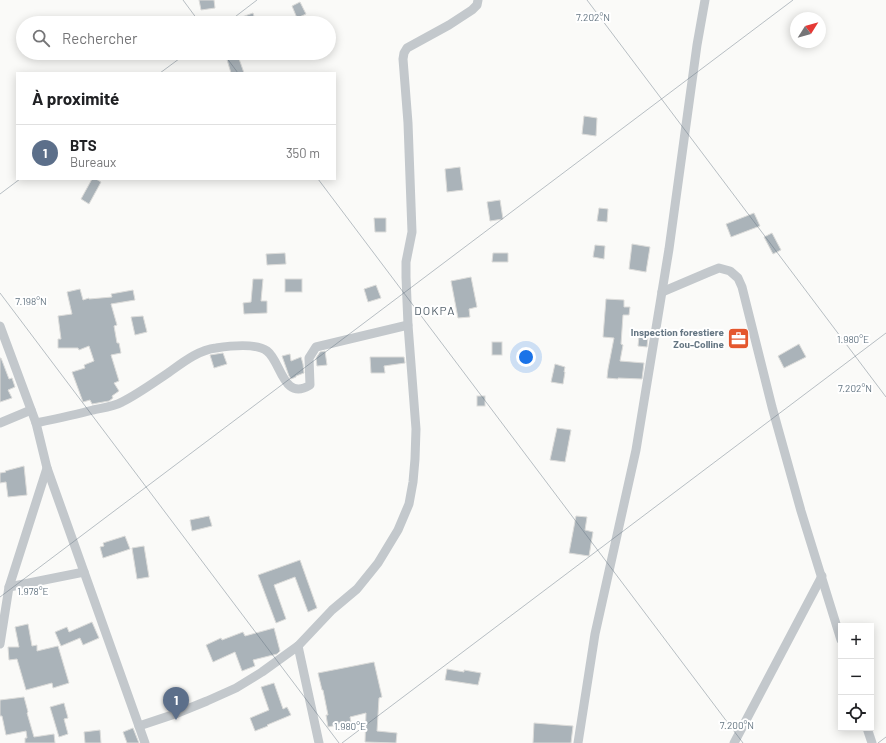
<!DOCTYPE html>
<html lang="fr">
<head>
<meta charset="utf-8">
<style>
  :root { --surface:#fff; --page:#f6f6f6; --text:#202124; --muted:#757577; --line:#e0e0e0; --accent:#0f766e }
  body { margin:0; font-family:Barlow,sans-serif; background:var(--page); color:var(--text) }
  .controls { position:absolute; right:12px; bottom:12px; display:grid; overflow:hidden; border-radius:0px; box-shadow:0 2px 10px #0003 }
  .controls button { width:36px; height:36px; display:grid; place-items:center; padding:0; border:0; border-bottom:1px solid var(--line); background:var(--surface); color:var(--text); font:20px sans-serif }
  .compass { position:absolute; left:790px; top:12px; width:36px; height:36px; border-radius:50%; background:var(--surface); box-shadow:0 2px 10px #0003; rotate:53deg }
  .you { position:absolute; left:526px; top:357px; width:14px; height:14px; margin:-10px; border:3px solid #fff; border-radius:50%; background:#1a73e8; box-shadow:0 0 0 6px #1a73e833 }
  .badge { display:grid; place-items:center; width:26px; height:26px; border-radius:50%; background:var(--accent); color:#fff; font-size:13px; font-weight:700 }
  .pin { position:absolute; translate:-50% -33px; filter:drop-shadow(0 1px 2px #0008) }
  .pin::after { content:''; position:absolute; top:21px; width:14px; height:12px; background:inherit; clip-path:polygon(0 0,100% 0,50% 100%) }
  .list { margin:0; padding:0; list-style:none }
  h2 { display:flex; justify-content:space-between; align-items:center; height:52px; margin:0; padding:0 16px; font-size:17px }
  h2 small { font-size:13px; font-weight:400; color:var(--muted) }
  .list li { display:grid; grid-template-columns:26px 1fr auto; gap:12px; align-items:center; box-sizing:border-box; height:56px; padding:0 16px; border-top:1px solid var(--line) }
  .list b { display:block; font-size:15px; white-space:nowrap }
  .list p { margin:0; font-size:13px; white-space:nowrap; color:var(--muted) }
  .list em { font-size:13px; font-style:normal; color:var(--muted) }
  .icon { flex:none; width:22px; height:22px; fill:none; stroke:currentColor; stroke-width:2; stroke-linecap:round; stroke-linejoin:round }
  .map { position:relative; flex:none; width:886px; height:743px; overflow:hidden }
  .search { position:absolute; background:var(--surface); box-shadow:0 2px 10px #0003; left:16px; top:16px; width:320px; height:44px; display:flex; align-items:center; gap:10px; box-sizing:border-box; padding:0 14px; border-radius:22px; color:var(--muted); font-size:15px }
  .panel { position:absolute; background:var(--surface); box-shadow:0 2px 10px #0003; left:16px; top:72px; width:320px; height:108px; border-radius:0px }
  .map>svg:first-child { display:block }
</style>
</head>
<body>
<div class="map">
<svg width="886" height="743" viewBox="0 0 886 743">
  <rect width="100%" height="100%" fill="#fafaf8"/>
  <g fill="#aab3b9" stroke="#dcdcda">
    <path d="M199,0H214L215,8L201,10Z"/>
    <path d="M300,2L306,14L297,18L292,6Z"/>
    <path d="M253,13L256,23H228V22Z"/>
    <path d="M225,53H237L244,73H231Z"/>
    <path d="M584,116L597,118L596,136L582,134Z"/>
    <path d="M460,167L463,190L447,192L445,169Z"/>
    <path d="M92,179H96L101,182L89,204L81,199Z"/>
    <path d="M500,200L503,219L490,221L487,202Z"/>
    <path d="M599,208L608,209L607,222L597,221Z"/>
    <path d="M754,213L760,226L731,237L726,224Z"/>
    <path d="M374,218H386V232H375Z"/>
    <path d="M772,233L781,250L773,254L764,237Z"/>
    <path d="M632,244L650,247L646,272L629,269Z"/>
    <path d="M595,245L605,246L604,259L593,257Z"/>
    <path d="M285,253L286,264L267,265L266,254Z"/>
    <path d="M493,253H508V262H492Z"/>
    <path d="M471,277L477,307L469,309L470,317L458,318L451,281Z"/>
    <path d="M253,279H263L261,301H267V313L244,314L243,303L251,302Z"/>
    <rect x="285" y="279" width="17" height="13"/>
    <path d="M376,285L381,298L368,302L364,289Z"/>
    <path d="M80,289L83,300L89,298V299L112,297L111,294L133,290L135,300L111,304L117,325L114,326L117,343H119L121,353L111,355L119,381L114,383L119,391L112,396L113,398L109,401L92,404L90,400L83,402L72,372L85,368L84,365L94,361L89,346L79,350L78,348H58V339H61L58,316L72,314L67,292Z"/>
    <path d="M606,299L624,300V307H630L629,315H623L621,344L623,345L620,361L644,363L642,379L618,378V379L607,378L608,369L614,338L603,337Z"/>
    <path d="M143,316L147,332L135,335L131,317Z"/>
    <path d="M639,336L648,337L647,347L638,346Z"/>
    <rect x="492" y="342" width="10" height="13"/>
    <path d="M799,344L806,357L784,368L778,356Z"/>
    <path d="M325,351L327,365L317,366L316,358L320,352Z"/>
    <path d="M223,353L227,364L214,368L210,355Z"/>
    <path d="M290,354L291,361L301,357L303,364L304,373L296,376V377L291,379L289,376L282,356Z"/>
    <path d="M370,357H404L405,363L384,366L385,373H371Z"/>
    <path d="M0,358H1L9,379L12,378L15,387L8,390L12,398L0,402Z"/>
    <path d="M555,364L565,367L564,372H565L563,384L551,382Z"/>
    <rect x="477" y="396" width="8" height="10"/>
    <path d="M557,428L571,430L565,462L550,460Z"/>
    <path d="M24,466L27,495L8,497L6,482L0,483V473L6,472L5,471Z"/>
    <path d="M209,516L212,526L192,531L190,520Z"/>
    <path d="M576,516L587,517L585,530L593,532L589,556L569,553Z"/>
    <path d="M125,536L130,549L103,558L100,547L104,546L103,543Z"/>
    <path d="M144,546L149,577L137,579L132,548Z"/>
    <path d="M300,560L317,608L308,612L295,577L274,585L286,619L276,623L258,575Z"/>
    <path d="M92,622L99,638L83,645L80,638L61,646L55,632L67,627L69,632Z"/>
    <path d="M28,624L32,646L37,645V651L58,646L69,683L53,688L52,683L26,690L17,659L9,660L8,647H19L15,627Z"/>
    <path d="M274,628L280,651L277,654L253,660L255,666L242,671L235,652L213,662L206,645L221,638L222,640L243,632L245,636Z"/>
    <path d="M374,662L382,697L379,698L377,731L397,733L396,743L365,742L366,713L350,717L351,722L328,727L326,715H328L323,690H322L318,673Z"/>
    <path d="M447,669L464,672V670L481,673L478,685L445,680Z"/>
    <path d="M274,683L283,709L287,707L291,715L267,725L268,726L255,731L250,718L269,710L261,687Z"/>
    <path d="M24,697L28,712L27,713L34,737L54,734L55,743H25V738H27L26,731L6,735L2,716H0V700Z"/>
    <path d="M64,703L68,718L64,719L68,734L59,737L50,707Z"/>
    <path d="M534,723L573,726L571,743H533Z"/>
    <path d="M133,728L139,743H127L123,732Z"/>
    <path d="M100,730L101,743H85L84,732Z"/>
  </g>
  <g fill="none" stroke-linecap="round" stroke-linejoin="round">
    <g stroke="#c3c8cc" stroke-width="9">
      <path d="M662,292L709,272L719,268L730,271L738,278L742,287L772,407L801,511L841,640"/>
      <path d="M0,326L36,423L47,468L145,743"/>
      <path d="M0,423L31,410"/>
      <path d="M36,423C55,419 74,415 93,410C102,408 113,407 122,402C138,394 153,383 168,373C182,363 198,350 216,348C229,346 256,343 267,351C281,361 283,402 310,385L309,358L316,347L408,325"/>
      <path d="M9,587L84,572"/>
      <path d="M0,644L9,587L47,468"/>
      <path d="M298,646L319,743"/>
      <path d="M139,726L175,714L207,701L236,688L262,672L298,646L332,610L357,589L378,563L398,530L409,504L413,482L415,459L416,429L408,325L406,277V262L412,232L408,123L403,59L404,53L407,48L449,25L472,10L477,5L478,0"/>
      <path d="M867,728L872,743"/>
      <path d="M578,743L595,634L636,450L669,249L697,45L705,0"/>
      <path d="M734,743L822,576"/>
    </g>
  </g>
  <path fill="none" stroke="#657683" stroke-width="1" stroke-opacity="0.45" d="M183,0L200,23M587,0L886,397M227,23L257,0M223,53L238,73M160,73L187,53M318,179L743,743M0,194L20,179M0,293L339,743M0,597L793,0M342,743L886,333M878,743L886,737"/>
  <defs>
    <symbol id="office-square" viewBox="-11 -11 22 22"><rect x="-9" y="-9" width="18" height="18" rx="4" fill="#e4572e" stroke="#fff"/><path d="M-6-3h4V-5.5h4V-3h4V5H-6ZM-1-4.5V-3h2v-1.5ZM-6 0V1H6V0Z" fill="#fff"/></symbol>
  </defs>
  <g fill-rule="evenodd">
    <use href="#office-square" x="726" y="326" width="25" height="25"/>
  </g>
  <g text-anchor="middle" stroke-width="4" stroke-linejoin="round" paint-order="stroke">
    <g font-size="10" font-weight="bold" fill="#657683" stroke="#fff" text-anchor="end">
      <text x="724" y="336">Inspection forestiere<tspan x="724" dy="12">Zou-Colline</tspan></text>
    </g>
    <g font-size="12" letter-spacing="1" fill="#57646e" stroke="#fff">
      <text x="435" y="315">DOKPA</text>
    </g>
  </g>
  <g font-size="10" text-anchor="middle" fill="#657683" stroke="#fff" stroke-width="4" stroke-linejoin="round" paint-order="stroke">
    <text x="593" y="21">7.202°N</text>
    <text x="31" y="305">7.198°N</text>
    <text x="853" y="343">1.980°E</text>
    <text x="855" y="392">7.202°N</text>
    <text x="33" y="595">1.978°E</text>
    <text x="737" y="729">7.200°N</text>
    <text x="350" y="730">1.980°E</text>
  </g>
</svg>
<div class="controls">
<button>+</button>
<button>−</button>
<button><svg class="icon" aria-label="locate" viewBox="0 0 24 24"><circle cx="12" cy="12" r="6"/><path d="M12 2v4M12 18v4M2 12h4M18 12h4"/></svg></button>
</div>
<svg class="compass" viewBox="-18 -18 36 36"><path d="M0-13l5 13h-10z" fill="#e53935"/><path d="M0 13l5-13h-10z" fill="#757577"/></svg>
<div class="you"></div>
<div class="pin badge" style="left:176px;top:720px;background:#5c6f8a">1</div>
<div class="search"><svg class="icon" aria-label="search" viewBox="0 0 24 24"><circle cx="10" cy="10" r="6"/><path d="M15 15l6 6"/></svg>Rechercher</div>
<section class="panel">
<h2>À proximité<small></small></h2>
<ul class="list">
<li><span class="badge" style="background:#5c6f8a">1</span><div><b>BTS</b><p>Bureaux</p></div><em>350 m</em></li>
</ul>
</section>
</div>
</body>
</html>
